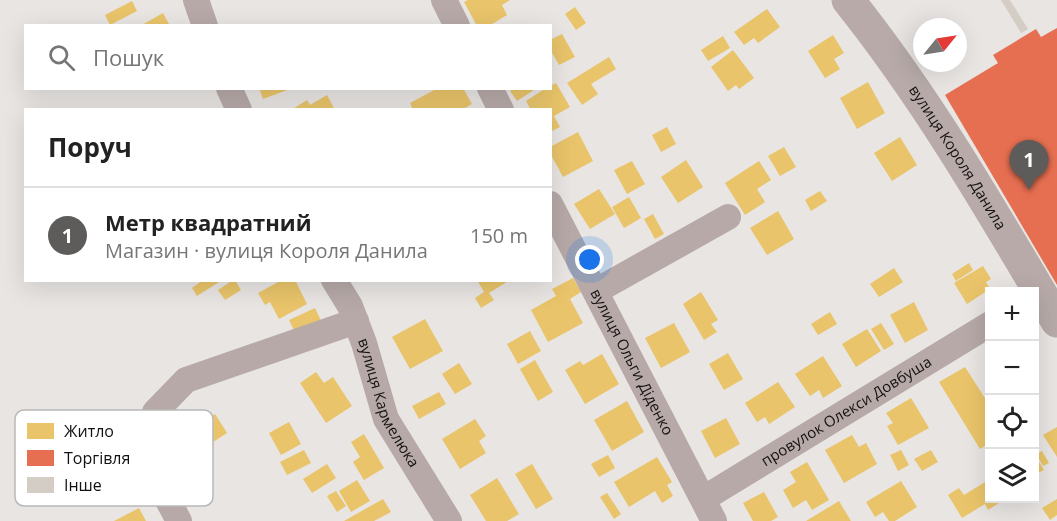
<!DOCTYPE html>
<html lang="uk">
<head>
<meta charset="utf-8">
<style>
  :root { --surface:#fff; --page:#f6f6f6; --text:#222; --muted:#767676; --line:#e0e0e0; --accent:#5e5c5a }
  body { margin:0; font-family:"Open Sans",sans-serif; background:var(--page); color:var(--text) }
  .controls { position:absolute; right:18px; bottom:18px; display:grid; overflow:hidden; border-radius:0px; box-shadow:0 6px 24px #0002 }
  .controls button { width:54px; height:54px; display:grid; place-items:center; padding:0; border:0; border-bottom:2px solid var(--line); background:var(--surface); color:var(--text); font:30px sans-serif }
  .compass { position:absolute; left:913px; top:18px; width:54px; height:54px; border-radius:50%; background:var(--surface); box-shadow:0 6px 24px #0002; rotate:60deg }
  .you { position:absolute; left:590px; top:260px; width:21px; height:21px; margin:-15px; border:4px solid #fff; border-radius:50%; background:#1a73e8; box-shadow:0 0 0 9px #1a73e833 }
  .badge { display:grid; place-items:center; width:39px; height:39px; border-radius:50%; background:var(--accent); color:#fff; font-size:20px; font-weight:700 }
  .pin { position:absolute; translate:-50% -50px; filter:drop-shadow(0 2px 3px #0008) }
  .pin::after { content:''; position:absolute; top:32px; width:21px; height:18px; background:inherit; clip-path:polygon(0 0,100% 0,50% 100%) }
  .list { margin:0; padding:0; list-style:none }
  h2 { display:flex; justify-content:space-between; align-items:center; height:78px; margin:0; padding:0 24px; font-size:26px }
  h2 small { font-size:20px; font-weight:400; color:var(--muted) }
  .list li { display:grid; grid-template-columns:39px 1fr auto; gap:18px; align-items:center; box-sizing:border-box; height:96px; padding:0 24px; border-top:2px solid var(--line) }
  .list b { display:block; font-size:22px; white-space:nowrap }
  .list p { margin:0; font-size:20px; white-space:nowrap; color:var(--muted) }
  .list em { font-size:20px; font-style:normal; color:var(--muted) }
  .icon { flex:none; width:33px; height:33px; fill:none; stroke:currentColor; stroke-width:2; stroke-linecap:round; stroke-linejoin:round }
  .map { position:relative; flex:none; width:1057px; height:521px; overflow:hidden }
  .search { position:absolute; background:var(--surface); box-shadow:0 6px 24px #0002; left:24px; top:24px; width:528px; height:66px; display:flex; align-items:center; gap:15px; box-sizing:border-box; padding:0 21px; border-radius:0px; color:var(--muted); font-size:22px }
  .panel { position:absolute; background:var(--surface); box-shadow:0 6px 24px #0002; left:24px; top:108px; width:528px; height:174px; border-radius:0px }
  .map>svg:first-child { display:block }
</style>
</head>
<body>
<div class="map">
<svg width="1057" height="521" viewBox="0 0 1057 521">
  <rect width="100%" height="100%" fill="#e8e5e3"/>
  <g fill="#e9c46a">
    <path d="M468,0H510L502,5L507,15L489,26H477L464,2Z"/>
    <path d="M132,1L137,11L110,25L105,15Z"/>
    <path d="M575,7L586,23L576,30L565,14Z"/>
    <path d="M767,9L780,27L758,43L754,38L744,45L734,32Z"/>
    <path d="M163,13L170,26H140Z"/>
    <path d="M562,34L575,57L559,65L550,49V40Z"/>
    <path d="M833,35L844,53L834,59L840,69L825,78L808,51Z"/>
    <path d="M723,36L730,48L708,61L701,50Z"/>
    <path d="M733,50L754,78L739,89L736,85L728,91L711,67Z"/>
    <path d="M609,57L616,69L591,84L598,94L582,105L567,83Z"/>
    <path d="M868,82L885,113L857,129L840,98Z"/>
    <path d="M556,83L570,107L554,116L560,127L550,132V110H531L526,101L546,88H550V86Z"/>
    <path d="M259,88H290V89L263,99Z"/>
    <path d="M438,88H463L472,104L462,110H413L410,103Z"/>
    <path d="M514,88H533L534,90L517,101L510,91Z"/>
    <path d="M327,95L335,110H291L307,100L310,105Z"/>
    <path d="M667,127L676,144L661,152L652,135Z"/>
    <path d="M578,132L593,161L563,177L550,153V147Z"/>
    <path d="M900,137L917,165L892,181L874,153Z"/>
    <path d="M784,147L796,167L780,176L768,156Z"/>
    <path d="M686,160L703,187L678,203L661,177Z"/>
    <path d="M632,161L645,184L627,194L614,170Z"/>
    <path d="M759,161L771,180L757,189L765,202L745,215L725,183Z"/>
    <path d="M599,189L615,214L590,229L574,204Z"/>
    <path d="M820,191L827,201L811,211L805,200Z"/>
    <path d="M629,197L641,218L624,228L612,207Z"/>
    <path d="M778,211L794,239L767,255L750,228Z"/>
    <path d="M653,214L664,234L655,239L644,219Z"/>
    <path d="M969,263L973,270L956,281L952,274Z"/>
    <path d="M983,266L991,279L986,282L990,289L967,304L954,283Z"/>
    <path d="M894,268L903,282L879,297L870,284Z"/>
    <path d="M573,278L581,292L570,299L583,323L548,342L531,310L556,296L552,289Z"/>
    <path d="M203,280H218L219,282L197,296L192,288Z"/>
    <path d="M233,280H235L241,290L225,300L218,290Z"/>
    <path d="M282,280H295L307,304L279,319L270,302L265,305L258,293Z"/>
    <path d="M477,280H510L489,293L494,300L481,308L475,298L484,292Z"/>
    <path d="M701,292L718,320L711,324L717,332L704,340L683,304Z"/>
    <path d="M914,302L928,330L905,343L890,315Z"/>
    <path d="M315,308L323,325L297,337L289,320Z"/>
    <path d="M830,312L837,324L818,335L811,324Z"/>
    <path d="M425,319L443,351L410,369L392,337Z"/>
    <path d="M674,323L690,352L661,368L645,338Z"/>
    <path d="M881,323L894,344L884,350L871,329Z"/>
    <path d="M867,329L881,351L856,367L842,344Z"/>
    <path d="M530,331L541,351L518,364L507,344Z"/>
    <path d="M728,353L743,379L724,390L709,364Z"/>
    <path d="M602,354L619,384L585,404L565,370L580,361L583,365Z"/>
    <path d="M823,356L842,386L823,398L819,390L810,396L795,374Z"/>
    <path d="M535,360L553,392L538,401L520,369Z"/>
    <path d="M459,363L472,384L455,394L442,374Z"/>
    <path d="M965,367L990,406V443L980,449L939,382Z"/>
    <path d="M316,372L324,383L333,377L352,406L326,423L300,383Z"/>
    <path d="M778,382L795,407L769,424L765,417L757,422L745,403Z"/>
    <path d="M439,392L446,404L419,419L412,406Z"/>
    <path d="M911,398L929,428L898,445L887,426L893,423L886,413Z"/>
    <path d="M627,401L644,432L612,451L594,420Z"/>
    <path d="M215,414L227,433L207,446L195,427Z"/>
    <path d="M726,418L740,444L715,458L701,431Z"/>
    <path d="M475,419L486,436L479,441L486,453L460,469L442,439Z"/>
    <path d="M289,422L301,444L281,455L269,433Z"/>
    <path d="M1057,427V457L1043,435Z"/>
    <path d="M364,434L384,468L364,480L353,462L360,457L351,442Z"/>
    <path d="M852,435L859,447L866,443L877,464L844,483L825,450Z"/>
    <path d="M304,450L311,463L287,475L280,462Z"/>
    <path d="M901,450L909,465L898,471L890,455Z"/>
    <path d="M931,450L938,462L922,471L914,459Z"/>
    <path d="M1042,451L1049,463L1043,466L1036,454Z"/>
    <path d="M1034,454L1044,470L1036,474L1034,472Z"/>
    <path d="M608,455L615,468L599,477L591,464Z"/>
    <path d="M657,457L672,482L667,485L673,496L662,503L655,491L629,507L614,482Z"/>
    <path d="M807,462L829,500L812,510L806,500L793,508L783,490L796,482L790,472Z"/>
    <path d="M327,464L336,478L312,493L303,479Z"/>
    <path d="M532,464L553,499L536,509L515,474Z"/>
    <path d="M497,478L519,514L507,521H486L470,495Z"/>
    <path d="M990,479V498H1007L988,510L985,504L962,518L948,495L959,488L964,495Z"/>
    <path d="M357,480L370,501L351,512L339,491Z"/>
    <path d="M901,481L917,507L895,521H889L883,512L875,517L866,502Z"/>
    <path d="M336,491L346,506L337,512L327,496Z"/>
    <path d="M764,492L778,517L771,521H753L743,503Z"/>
    <path d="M607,493L621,514L614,519L600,497Z"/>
    <path d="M383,499L391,512L374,521H344Z"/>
    <path d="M1057,499V515L1050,520L1042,508Z"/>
    <path d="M839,501L851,521H806Z"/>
    <path d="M139,508L146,521H114Z"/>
  </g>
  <path fill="#e76f51" d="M1057,28V285L945,95L998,63L993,55L1036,29L1041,37Z"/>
  <path fill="#d4cdc6" d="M1001,0H1010L1028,29L1021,33Z"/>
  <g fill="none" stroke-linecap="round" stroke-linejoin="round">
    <g stroke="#b6a9a8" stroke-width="26">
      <path d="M196,0L205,26"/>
      <path d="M444,0L457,26"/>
      <path d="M229,88L239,110"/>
      <path d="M490,88L501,110"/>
      <path id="s1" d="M550,204L714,521"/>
      <path id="s2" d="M334,280L350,306L364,343L386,419L449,521"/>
      <path d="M596,291L728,217"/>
      <path id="s3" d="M703,499L990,324"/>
      <path d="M179,521L146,459L155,412L186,380L356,321"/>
    </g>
    <path stroke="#b7aaa9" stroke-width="33" id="s4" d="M848,0C928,100 992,211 1057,321"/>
  </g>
  <g text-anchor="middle" stroke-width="6" stroke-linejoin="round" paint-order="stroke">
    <g font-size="15" fill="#141211" stroke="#fff">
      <text dy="5" stroke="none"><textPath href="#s4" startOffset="192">вулиця Короля Данила</textPath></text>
      <text dy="5" stroke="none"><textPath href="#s1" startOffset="178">вулиця Ольги Діденко</textPath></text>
      <text dy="5" stroke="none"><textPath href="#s2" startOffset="135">вулиця Кармелюка</textPath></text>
      <text dy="5" stroke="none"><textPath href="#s3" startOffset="168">провулок Олекси Довбуша</textPath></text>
    </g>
  </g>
  <rect x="15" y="410" width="198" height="96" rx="9" fill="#fff" stroke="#b8b8b8" stroke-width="1.5"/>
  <rect x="27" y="423" width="27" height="16" fill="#e9c46a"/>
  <rect x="27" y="450" width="27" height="16" fill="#e76f51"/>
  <rect x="27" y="477" width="27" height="16" fill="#d4cdc6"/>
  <g font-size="16" fill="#141211">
    <text x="64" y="437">Житло</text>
    <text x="64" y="464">Торгівля</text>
    <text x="64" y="491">Інше</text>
  </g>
</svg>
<div class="controls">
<button>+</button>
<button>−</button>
<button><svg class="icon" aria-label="locate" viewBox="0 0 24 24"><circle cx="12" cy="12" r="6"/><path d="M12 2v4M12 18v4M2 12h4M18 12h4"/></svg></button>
<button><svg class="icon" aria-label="layers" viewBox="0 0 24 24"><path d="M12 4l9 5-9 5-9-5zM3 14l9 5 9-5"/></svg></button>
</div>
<svg class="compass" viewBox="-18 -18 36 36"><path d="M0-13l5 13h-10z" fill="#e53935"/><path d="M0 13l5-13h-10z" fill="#767676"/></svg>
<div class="you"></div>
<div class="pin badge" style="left:1029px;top:190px">1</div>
<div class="search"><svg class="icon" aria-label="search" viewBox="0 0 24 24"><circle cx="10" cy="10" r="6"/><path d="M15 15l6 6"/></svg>Пошук</div>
<section class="panel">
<h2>Поруч<small></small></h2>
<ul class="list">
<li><span class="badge">1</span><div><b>Метр квадратний</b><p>Магазин · вулиця Короля Данила</p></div><em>150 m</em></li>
</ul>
</section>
</div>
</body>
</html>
